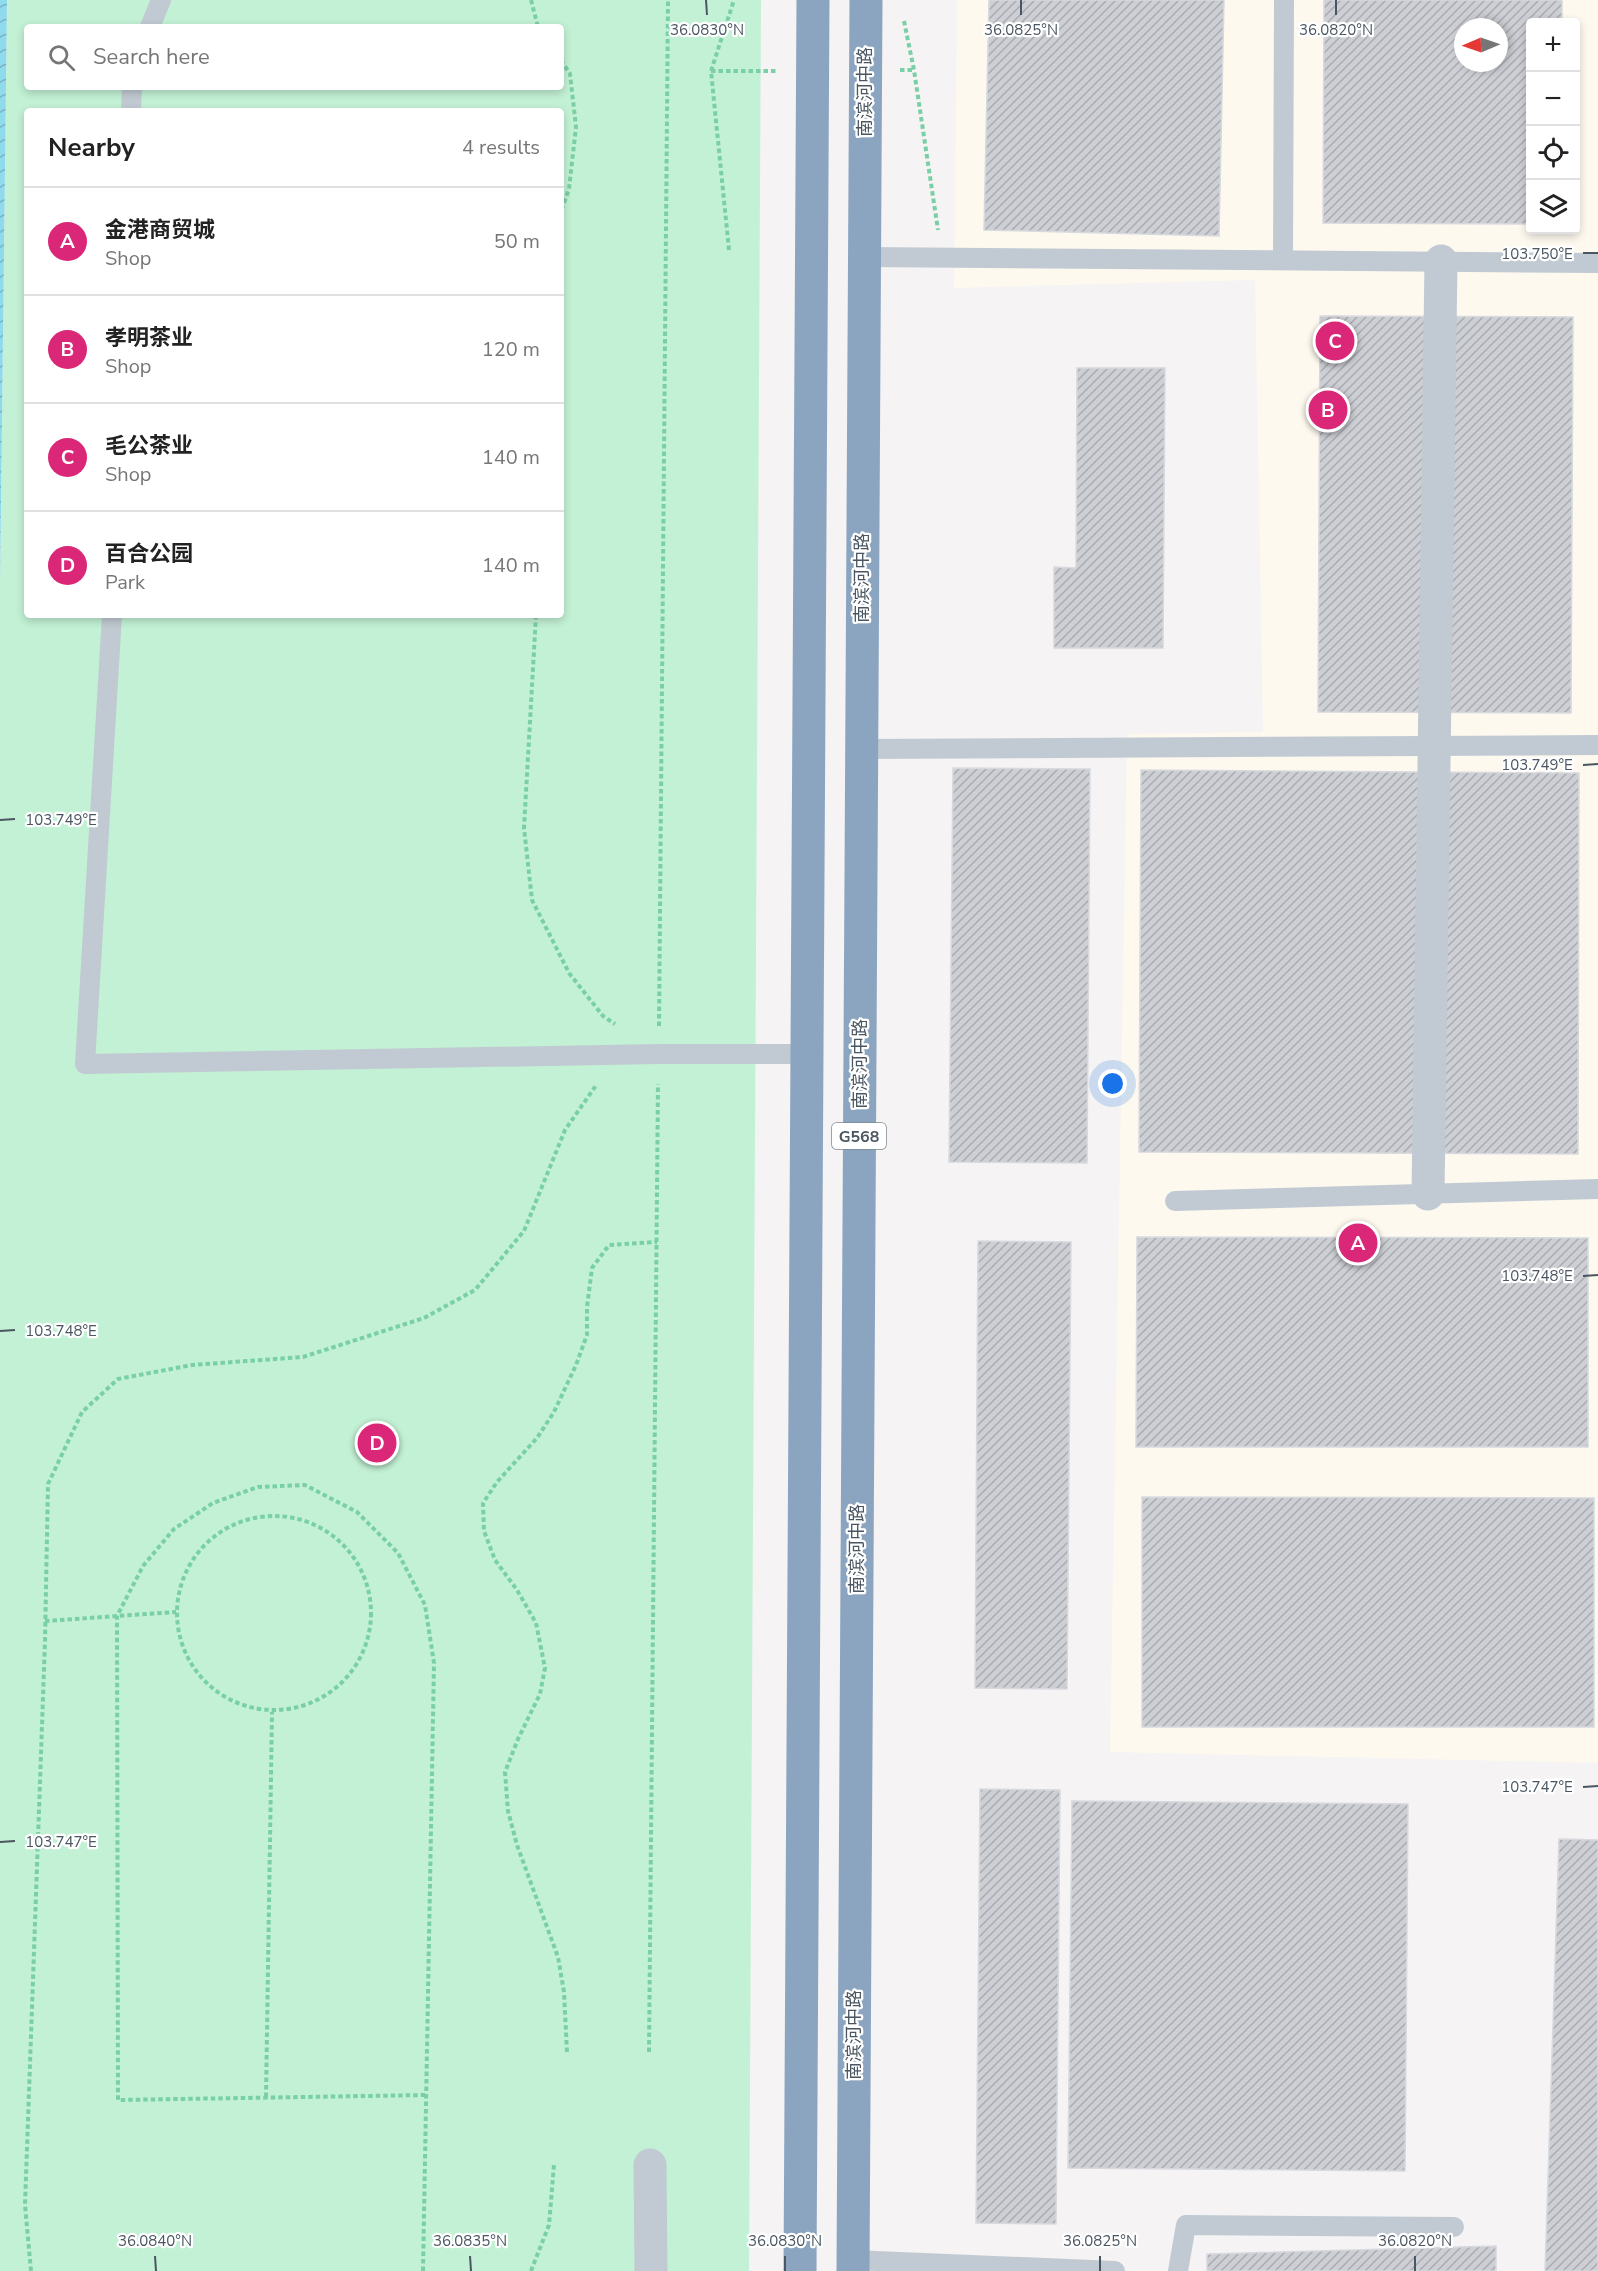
<!DOCTYPE html>
<html lang="en">
<head>
<meta charset="utf-8">
<style>
  :root { --surface:#fff; --page:#f6f6f6; --text:#222; --muted:#767676; --line:#e0e0e0; --accent:#db2777 }
  body { margin:0; font-family:"Nunito Sans","Noto Sans SC",sans-serif; background:var(--page); color:var(--text) }
  .controls { position:absolute; right:18px; top:18px; display:grid; overflow:hidden; border-radius:6px; box-shadow:0 3px 9px #0003 }
  .controls button { width:54px; height:54px; display:grid; place-items:center; padding:0; border:0; border-bottom:2px solid var(--line); background:var(--surface); color:var(--text); font:30px sans-serif }
  .compass { position:absolute; left:1454px; top:18px; width:54px; height:54px; border-radius:50%; background:var(--surface); box-shadow:0 3px 9px #0003; rotate:268deg }
  .you { position:absolute; left:1113px; top:1084px; width:21px; height:21px; margin:-15px; border:4px solid #fff; border-radius:50%; background:#1a73e8; box-shadow:0 0 0 9px #1a73e833 }
  .badge { display:grid; place-items:center; width:39px; height:39px; border-radius:50%; background:var(--accent); color:#fff; font-size:20px; font-weight:700 }
  .pin { position:absolute; translate:-50% -50%; border:3px solid #fff; box-shadow:0 2px 6px #0006 }
  .list { margin:0; padding:0; list-style:none }
  h2 { display:flex; justify-content:space-between; align-items:center; height:78px; margin:0; padding:0 24px; font-size:26px }
  h2 small { font-size:20px; font-weight:400; color:var(--muted) }
  .list li { display:grid; grid-template-columns:39px 1fr auto; gap:18px; align-items:center; box-sizing:border-box; height:108px; padding:0 24px; border-top:2px solid var(--line) }
  .list b { display:block; font-size:22px; white-space:nowrap }
  .list p { margin:0; font-size:20px; white-space:nowrap; color:var(--muted) }
  .list em { font-size:20px; font-style:normal; color:var(--muted) }
  .icon { flex:none; width:33px; height:33px; fill:none; stroke:currentColor; stroke-width:2; stroke-linecap:round; stroke-linejoin:round }
  .map { position:relative; flex:none; width:1598px; height:2271px; overflow:hidden }
  .search { position:absolute; background:var(--surface); box-shadow:0 3px 9px #0003; left:24px; top:24px; width:540px; height:66px; display:flex; align-items:center; gap:15px; box-sizing:border-box; padding:0 21px; border-radius:6px; color:var(--muted); font-size:22px }
  .panel { position:absolute; background:var(--surface); box-shadow:0 3px 9px #0003; left:24px; top:108px; width:540px; height:510px; border-radius:6px }
  .map>svg:first-child { display:block }
</style>
</head>
<body>
<div class="map">
<svg width="1598" height="2271" viewBox="0 0 1598 2271">
  <defs>
    <pattern id="water-waves" width="16" height="10" patternUnits="userSpaceOnUse" patternTransform="scale(1.5)"><rect width="16" height="10" fill="#90daee"/><path d="M0 5q4-4 8 0t8 0" fill="none" stroke="#78b4c4"/></pattern>
    <pattern id="building-hatch" width="6" height="6" patternUnits="userSpaceOnUse" patternTransform="scale(1.5)"><rect width="6" height="6" fill="#cdcfd5"/><path d="M-1 1l2-2M0 6l6-6M5 7l2-2" fill="none" stroke="#a8abb0"/></pattern>
  </defs>
  <rect width="100%" height="100%" fill="#f5f3f3"/>
  <path fill="#fdf9ef" fill-rule="evenodd" d="M957,0H1598V1763L1110,1752L1127,734L1263,732L1255,280L954,288ZM1530,22H1576V230H1530ZM1463,27H1499V63H1463Z"/>
  <path fill="#c3f1d5" fill-rule="evenodd" d="M7,0H761L749,2271H0V589ZM27,27H561V87H27ZM27,111H561V615H27Z"/>
  <path fill="url(#water-waves)" d="M0,0H7L0,589Z"/>
  <g fill="url(#building-hatch)" stroke="#d7d9de" stroke-width="1.5" fill-rule="evenodd">
    <path d="M989,0H1224L1219,236L984,230Z"/>
    <path d="M1324,0H1562V22H1530V224L1323,223ZM1463,27H1499V63H1463Z"/>
    <path d="M1320,316L1573,317L1571,713L1318,712Z"/>
    <path d="M1077,368H1165L1163,648H1054V567L1076,568Z"/>
    <path d="M953,768L1090,769L1087,1163L949,1162Z"/>
    <path d="M1141,770L1579,773L1578,1154L1139,1152Z"/>
    <path d="M1137,1237L1588,1238V1447H1136Z"/>
    <path d="M978,1241L1071,1242L1067,1689L975,1688Z"/>
    <path d="M1142,1497L1594,1498V1727H1142Z"/>
    <path d="M980,1789L1060,1790L1056,2224L976,2223Z"/>
    <path d="M1072,1801L1408,1804L1405,2171L1068,2168Z"/>
    <path d="M1559,1839L1598,1840V2271H1545Z"/>
    <path d="M1496,2246V2271H1207V2254Z"/>
  </g>
  <g fill="none" stroke-linecap="round" stroke-linejoin="round">
    <g stroke="#7ad0a6" stroke-width="4" stroke-dasharray="4.5 3" stroke-linecap="butt">
      <path d="M531,0L538,27"/>
      <path d="M904,21L914,70L938,230"/>
      <path d="M561,60L570,74L576,127L569,189L561,211"/>
      <path d="M900,70H914"/>
      <path d="M711,71H776"/>
      <path d="M729,250L711,71L734,0"/>
      <path d="M536,615L524,828L532,900L569,973L603,1016L615,1024"/>
      <path d="M659,1026L668,0"/>
      <circle cx="274" cy="1613" r="97"/>
      <path d="M45,1621L176,1612"/>
      <path d="M567,2052L564,1992L558,1957L517,1845L508,1811L505,1772L518,1739L540,1694L545,1668L536,1623L517,1590L495,1560L484,1531L483,1503L497,1482L537,1438L554,1412L576,1365L587,1335V1307L592,1268L609,1245L657,1242"/>
      <path d="M649,2052L658,1084"/>
      <path d="M266,2097L272,1712"/>
      <path d="M31,2271L25,2205L45,1641L48,1484L82,1412L118,1379L192,1365L303,1357L424,1318L475,1290L524,1231L565,1130L597,1084"/>
      <path d="M423,2271L434,1663L425,1605L398,1553L357,1512L305,1485L258,1487L213,1503L174,1529L143,1566L117,1616L118,2100L427,2095"/>
      <path d="M531,2271L549,2225L554,2165"/>
    </g>
    <g stroke="#c1cad2" stroke-width="20">
      <path d="M150,27L161,0"/>
      <path d="M131,111L132,87"/>
      <path d="M864,257L1598,263"/>
      <path d="M1283,260L1284,0"/>
      <path d="M112,615L85,1064L659,1054H807"/>
      <path d="M861,749L1598,745"/>
      <path d="M1175,1201L1598,1189"/>
      <path d="M853,2260L1115,2271"/>
      <path d="M1178,2271L1186,2225L1454,2227"/>
    </g>
    <g stroke="#c1cad2" stroke-width="33">
      <path d="M1428,1194L1441,261"/>
      <path d="M650,2165L651,2271"/>
    </g>
    <g stroke="#8ba5c1" stroke-width="33">
      <path d="M800,2271L813,0"/>
      <path d="M853,2271L866,0"/>
    </g>
  </g>
  <path fill="none" stroke="#4a5661" stroke-width="2" d="M706,0L707,15M1021,0V15M1336,0V15M1583,253H1598M1583,765L1598,764M0,820L15,819M1583,1276L1598,1275M0,1331L15,1330M1583,1787L1598,1786M0,1842L15,1841M155,2256L156,2271M470,2256L471,2271M785,2256V2271M1100,2256V2271M1415,2256V2271"/>
  <g text-anchor="middle" stroke-width="4.5" stroke-linejoin="round" paint-order="stroke">
    <rect fill="#fff" stroke="#808990" stroke-width="1.5" x="832" y="1123" width="54" height="26" rx="4.5"/>
    <g font-size="16" font-weight="bold" fill="#4a5661">
      <text x="859" y="1142">G568</text>
    </g>
    <g font-size="18" fill="#4a5661" stroke="#fff">
      <text transform="translate(865 92) rotate(-90)" y="6">南滨河中路</text>
      <text transform="translate(862 578) rotate(-90)" y="6">南滨河中路</text>
      <text transform="translate(860 1064) rotate(-90)" y="6">南滨河中路</text>
      <text transform="translate(857 1549) rotate(-90)" y="6">南滨河中路</text>
      <text transform="translate(854 2035) rotate(-90)" y="6">南滨河中路</text>
    </g>
  </g>
  <g font-size="15" text-anchor="middle" fill="#4a5661" stroke="#fff" stroke-width="4.5" stroke-linejoin="round" paint-order="stroke">
    <text x="707" y="35">36.0830°N</text>
    <text x="1021" y="35">36.0825°N</text>
    <text x="1336" y="35">36.0820°N</text>
    <text x="1537" y="259">103.750°E</text>
    <text x="1537" y="770">103.749°E</text>
    <text x="61" y="825">103.749°E</text>
    <text x="1537" y="1281">103.748°E</text>
    <text x="61" y="1336">103.748°E</text>
    <text x="1537" y="1792">103.747°E</text>
    <text x="61" y="1847">103.747°E</text>
    <text x="155" y="2246">36.0840°N</text>
    <text x="470" y="2246">36.0835°N</text>
    <text x="785" y="2246">36.0830°N</text>
    <text x="1100" y="2246">36.0825°N</text>
    <text x="1415" y="2246">36.0820°N</text>
  </g>
</svg>
<div class="controls">
<button>+</button>
<button>−</button>
<button><svg class="icon" aria-label="locate" viewBox="0 0 24 24"><circle cx="12" cy="12" r="6"/><path d="M12 2v4M12 18v4M2 12h4M18 12h4"/></svg></button>
<button><svg class="icon" aria-label="layers" viewBox="0 0 24 24"><path d="M12 4l9 5-9 5-9-5zM3 14l9 5 9-5"/></svg></button>
</div>
<svg class="compass" viewBox="-18 -18 36 36"><path d="M0-13l5 13h-10z" fill="#e53935"/><path d="M0 13l5-13h-10z" fill="#767676"/></svg>
<div class="you"></div>
<div class="pin badge" style="left:1358px;top:1243px">A</div>
<div class="pin badge" style="left:1328px;top:410px">B</div>
<div class="pin badge" style="left:1335px;top:341px">C</div>
<div class="pin badge" style="left:377px;top:1443px">D</div>
<div class="search"><svg class="icon" aria-label="search" viewBox="0 0 24 24"><circle cx="10" cy="10" r="6"/><path d="M15 15l6 6"/></svg>Search here</div>
<section class="panel">
<h2>Nearby<small>4 results</small></h2>
<ul class="list">
<li><span class="badge">A</span><div><b>金港商贸城</b><p>Shop</p></div><em>50 m</em></li>
<li><span class="badge">B</span><div><b>孝明茶业</b><p>Shop</p></div><em>120 m</em></li>
<li><span class="badge">C</span><div><b>毛公茶业</b><p>Shop</p></div><em>140 m</em></li>
<li><span class="badge">D</span><div><b>百合公园</b><p>Park</p></div><em>140 m</em></li>
</ul>
</section>
</div>
</body>
</html>
